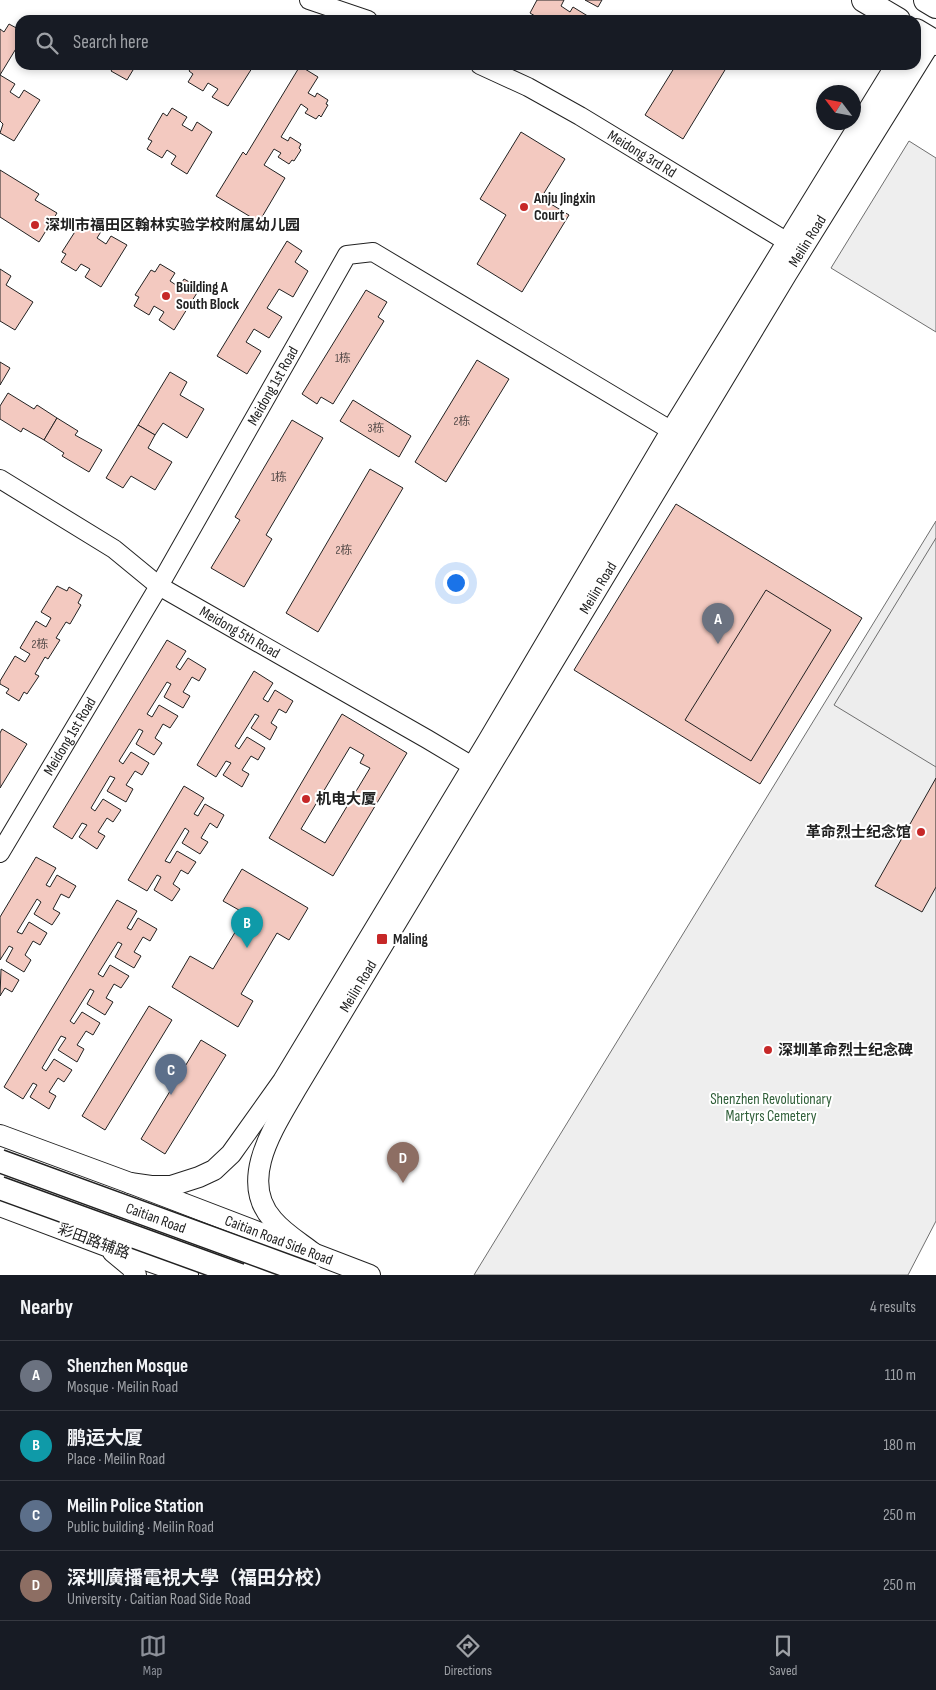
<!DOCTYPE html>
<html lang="en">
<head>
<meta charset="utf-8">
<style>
  :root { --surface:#171b24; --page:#20242c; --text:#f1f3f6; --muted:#9ea1a6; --line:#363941; --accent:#8c9099 }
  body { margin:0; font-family:"Sofia Sans Condensed","Noto Sans SC",sans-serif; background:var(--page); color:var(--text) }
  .compass { position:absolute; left:816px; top:85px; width:45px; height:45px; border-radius:50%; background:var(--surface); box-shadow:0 2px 8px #0003; rotate:302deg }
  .you { position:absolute; left:455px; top:582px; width:18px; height:18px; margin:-12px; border:4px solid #fff; border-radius:50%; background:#1a73e8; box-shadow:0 0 0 8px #1a73e833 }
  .badge { display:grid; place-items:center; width:32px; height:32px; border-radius:50%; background:var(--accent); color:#fff; font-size:16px; font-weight:700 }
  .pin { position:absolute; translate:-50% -41px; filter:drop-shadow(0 1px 2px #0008) }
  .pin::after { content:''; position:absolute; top:26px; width:18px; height:15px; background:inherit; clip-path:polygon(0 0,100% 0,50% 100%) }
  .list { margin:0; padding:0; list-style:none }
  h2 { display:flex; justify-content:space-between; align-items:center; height:65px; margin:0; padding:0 20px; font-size:21px }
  h2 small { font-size:16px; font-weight:400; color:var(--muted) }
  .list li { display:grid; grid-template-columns:32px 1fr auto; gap:15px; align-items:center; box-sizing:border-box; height:70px; padding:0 20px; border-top:1px solid var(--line) }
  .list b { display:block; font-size:19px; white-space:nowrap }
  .list p { margin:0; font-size:16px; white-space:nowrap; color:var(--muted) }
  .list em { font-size:16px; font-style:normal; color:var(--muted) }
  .icon { flex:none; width:28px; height:28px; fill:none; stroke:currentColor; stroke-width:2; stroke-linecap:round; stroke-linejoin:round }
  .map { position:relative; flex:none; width:936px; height:1275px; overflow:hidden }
  .search { position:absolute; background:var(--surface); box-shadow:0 2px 8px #0003; left:15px; right:15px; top:15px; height:55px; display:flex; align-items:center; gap:12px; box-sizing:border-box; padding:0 18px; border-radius:15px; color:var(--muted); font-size:19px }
  .sheet { height:345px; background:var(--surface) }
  nav { display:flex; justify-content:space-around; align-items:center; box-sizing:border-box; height:70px; border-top:1px solid var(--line); background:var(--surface); font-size:14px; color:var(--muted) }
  nav a { display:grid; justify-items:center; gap:2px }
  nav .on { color:var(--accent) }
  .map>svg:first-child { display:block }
</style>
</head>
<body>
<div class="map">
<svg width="936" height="1275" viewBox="0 0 936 1275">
  <rect width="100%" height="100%" fill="#fff"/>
  <g fill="#eee" stroke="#6f6f6f">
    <path d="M909,141L936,158V332L831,268Z"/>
    <path d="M936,521V1221L908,1275H474Z"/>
  </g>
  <path fill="#ededed" stroke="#6f6f6f" d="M936,538V767L834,705Z"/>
  <g fill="#f3c9c0" stroke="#222" fill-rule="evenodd">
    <path d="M537,0H564L561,6L570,12L573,7L591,18L590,20H533L535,16L530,13Z"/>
    <path d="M585,0H602L598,7Z"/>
    <path d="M9,24L20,30V42L0,75V29L4,32Z"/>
    <path d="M115,65H136L127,80L111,71Z"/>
    <path d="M193,65H254L228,106L212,97L218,89L208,83L203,91L188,82L193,74L189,71Z"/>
    <path d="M676,65H728L683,139L645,115Z"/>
    <path d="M300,66L318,77L308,93L315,97L317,93L328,100L326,104L328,105L321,117L319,115L316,119L305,113L308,109L301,104L281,137L288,141L290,137L301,144L299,148L301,150L294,161L292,160L289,164L278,157L281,153L274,149L264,165L285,178L259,222L216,196L243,152L246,155Z"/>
    <path d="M0,75L15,84L10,92L19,98L24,90L40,100L14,141L0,133L3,124L0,121Z"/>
    <path d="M172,108L187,117L182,125L192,131L197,122L212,132L187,174L171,164L176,156L167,150L162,158L147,149L152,141L148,139L163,113L167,116Z"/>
    <path d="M521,132L565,159L541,198L569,215L522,292L477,264L506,215L480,199Z"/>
    <path d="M0,170L39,194L35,200L57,213L39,242L0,217Z"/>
    <path d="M87,221L102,230L97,238L106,244L111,236L127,245L101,287L85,277L90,269L81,264L76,271L61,262L66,254L62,252L78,227L82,229Z"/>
    <path d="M287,241L302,251L295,262L308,271L293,297L279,289L267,308L282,317L269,338L254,329L246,342L261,351L247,374L217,356Z"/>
    <path d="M160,264L175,273L170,281L179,287L184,279L200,288L174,330L159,320L164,312L154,306L149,315L134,306L139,297L135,295L151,270L155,272Z"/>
    <path d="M0,269L11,276L6,285L33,302L15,330L0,321Z"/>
    <path d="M366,290L387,302L378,317L384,321L333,404L321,397L317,404L302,394Z"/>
    <path d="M477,360L509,379L446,482L415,462Z"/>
    <path d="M0,362L10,368L0,385Z"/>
    <path d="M170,372L187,382L180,395L204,409L187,438L163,423L155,435L138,425Z"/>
    <path d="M8,393L34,409L37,405L57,418L44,440L23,428L21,432L0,419V406Z"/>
    <path d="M353,400L411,436L399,457L340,421Z"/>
    <path d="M57,418L78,431L75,435L102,450L89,472L62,456L64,453L44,440Z"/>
    <path d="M292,420L323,438L266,535L272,539L244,587L211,568L240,520L235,517Z"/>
    <path d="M138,425L155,435L148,448L172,462L155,490L131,476L123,488L106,478Z"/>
    <path d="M370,469L403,488L318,632L286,613Z"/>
    <path d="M676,504L862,618L760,784L574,670Z"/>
    <path d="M57,586L67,591L69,587L82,595L78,603L81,605L70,624L66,622L56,638L60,640L48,659L45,657L35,674L39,676L27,694L24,692L19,701L6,693L9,689L0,684V681L15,656L25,662L30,654L20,648L36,621L46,627L51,618L41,612Z"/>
    <path d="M766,590L831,630L751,761L685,720Z"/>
    <path d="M167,640L186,651L176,667L180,670L188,658L206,669L199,681L192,677L183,692L190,696L183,708L164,697L171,684L167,682L147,714L152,717L159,705L178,716L170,728L163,724L155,738L162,743L154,755L136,744L143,731L139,729L119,761L123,764L131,752L149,763L142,775L135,771L126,785L133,789L126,802L107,791L115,778L110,776L91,808L95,811L103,799L121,810L113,822L107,818L98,832L105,836L97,849L79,837L87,825L82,823L72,839L53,827Z"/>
    <path d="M254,671L273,683L263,699L268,702L275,690L293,701L286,713L279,709L271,723L277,727L270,740L251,728L259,716L255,714L235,746L239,749L247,737L265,748L258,760L251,756L242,770L249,774L242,787L223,775L231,763L226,761L216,777L197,765Z"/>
    <path d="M342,714L407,753L333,876L269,838ZM350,747L364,755L360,763L370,768L325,843L301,829Z"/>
    <path d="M2,729L27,744L0,788V733Z"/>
    <path d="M936,778V887L922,912L875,886Z"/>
    <path d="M184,786L204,798L194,814L198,816L205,804L224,815L217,828L210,823L201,838L208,842L200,854L182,843L189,831L185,828L165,861L170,863L177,851L196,862L188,874L181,870L173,884L180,889L172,901L154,890L161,877L157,875L147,891L128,880Z"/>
    <path d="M36,857L56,868L46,885L50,887L57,875L76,886L69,898L61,894L53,909L60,913L52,925L34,914L41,902L37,899L17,932L22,934L29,922L47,933L40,945L33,941L25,955L31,960L24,972L6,961L13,948L9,946L0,960V917Z"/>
    <path d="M242,869L308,908L289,940L277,933L241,994L253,1001L238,1027L172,987L190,956L213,969L246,914L223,901Z"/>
    <path d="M117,900L137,911L127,928L131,930L138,918L157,929L150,941L143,937L134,952L141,956L134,968L115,957L122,944L118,942L98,974L103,977L110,965L129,976L121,988L114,984L106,998L113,1002L105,1015L87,1004L94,991L90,989L70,1021L74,1024L82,1012L100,1023L93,1035L86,1031L77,1045L84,1049L77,1062L58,1050L66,1038L61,1036L42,1068L46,1071L54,1059L72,1070L64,1082L58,1078L49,1092L56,1096L49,1109L30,1097L37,1085L33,1083L23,1099L4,1087Z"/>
    <path d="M1,969L19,980L12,992L5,988L0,996Z"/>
    <path d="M149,1006L172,1020L105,1130L82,1116Z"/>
    <path d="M201,1040L226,1055L165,1154L141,1139Z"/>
  </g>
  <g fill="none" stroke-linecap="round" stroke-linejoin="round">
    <defs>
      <g id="tertiary">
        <path d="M309,0L368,20"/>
        <path id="s1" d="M480,65L528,87L580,116L799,249"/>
        <path id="s2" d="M0,479L114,549L159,586L427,739L484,773"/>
        <path id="s3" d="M0,853L159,586L347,255L373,252L682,437"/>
      </g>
      <g id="secondary">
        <path id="s4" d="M0,1135L130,1183L370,1275"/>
        <path d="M130,1183L151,1186H171L199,1177L214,1170L231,1154L283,1081L488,741L671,431L896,65"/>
        <path d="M0,1206L106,1246L188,1275"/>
        <path d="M113,1252L131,1267L136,1275"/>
        <path id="s5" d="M312,1252C299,1242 284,1233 273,1220C237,1180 275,1126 296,1089L786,275L932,40"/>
      </g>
      <g id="trunk">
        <path d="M864,0L898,20"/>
        <path d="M926,0L936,6"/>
        <path d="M916,31L936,43"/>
      </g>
    </defs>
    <use href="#tertiary" stroke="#222" stroke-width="20"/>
    <use href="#secondary" stroke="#222" stroke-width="22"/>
    <use href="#trunk" stroke="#222" stroke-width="26"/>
    <use href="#tertiary" stroke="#fff" stroke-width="18"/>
    <use href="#secondary" stroke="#fff" stroke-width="20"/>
    <use href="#trunk" stroke="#fff" stroke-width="24"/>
    <defs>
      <g id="primary-bridge">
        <path id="s6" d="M0,1161L312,1275"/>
        <path d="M0,1188L240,1275"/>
      </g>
    </defs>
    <use href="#primary-bridge" stroke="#222" stroke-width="25" stroke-linecap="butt"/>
    <use href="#primary-bridge" stroke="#fff" stroke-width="22"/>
  </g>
  <g fill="#c62828" stroke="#fff" stroke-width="2">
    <circle cx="524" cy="207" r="5"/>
    <circle cx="35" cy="225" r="5"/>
    <circle cx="166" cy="296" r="5"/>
    <circle cx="306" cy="799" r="5"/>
    <circle cx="921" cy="832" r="5"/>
    <rect x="376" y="933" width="12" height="12" rx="2.5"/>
    <circle cx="768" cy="1050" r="5"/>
  </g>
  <g text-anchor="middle" stroke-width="4" stroke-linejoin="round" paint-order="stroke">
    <g font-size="12" fill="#564c4a">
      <text x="343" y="362">1栋</text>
      <text x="462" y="425">2栋</text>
      <text x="376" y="432">3栋</text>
      <text x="279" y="481">1栋</text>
      <text x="344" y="554">2栋</text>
      <text x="40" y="648">2栋</text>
    </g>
    <g font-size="15" fill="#222" stroke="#fff">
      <text dy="5" stroke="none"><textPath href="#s1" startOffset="185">Meidong 3rd Rd</textPath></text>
      <text dy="5" stroke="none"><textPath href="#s5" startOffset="1184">Meilin Road</textPath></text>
      <text dy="5" stroke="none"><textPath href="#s3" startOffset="541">Meidong 1st Road</textPath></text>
      <text dy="5" stroke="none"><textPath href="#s5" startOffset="779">Meilin Road</textPath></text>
      <text dy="5" stroke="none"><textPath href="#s2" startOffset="285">Meidong 5th Road</textPath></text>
      <text dy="5" stroke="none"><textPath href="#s3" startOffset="136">Meidong 1st Road</textPath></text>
      <text dy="5" stroke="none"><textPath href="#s5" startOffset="314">Meilin Road</textPath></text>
      <text dy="5" stroke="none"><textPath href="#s6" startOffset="166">Caitian Road</textPath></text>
      <text dy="5" stroke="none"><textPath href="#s4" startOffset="298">Caitian Road Side Road</textPath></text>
      <text transform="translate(94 1241) rotate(20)" y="5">彩田路辅路</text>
    </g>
    <g font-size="15" font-weight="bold" fill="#222" stroke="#fff" text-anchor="start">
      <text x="534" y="203">Anju Jingxin<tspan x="534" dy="17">Court</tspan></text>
      <text x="45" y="230">深圳市福田区翰林实验学校附属幼儿园</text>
      <text x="176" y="292">Building A<tspan x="176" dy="17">South Block</tspan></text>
      <text x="316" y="804">机电大厦</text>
      <text x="911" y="837" text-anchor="end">革命烈士纪念馆</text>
      <text x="393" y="944">Maling</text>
      <text x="778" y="1055">深圳革命烈士纪念碑</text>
    </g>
    <g font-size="15" fill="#2f5e38" stroke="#fff">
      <text x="771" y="1104">Shenzhen Revolutionary<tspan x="771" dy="17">Martyrs Cemetery</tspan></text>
    </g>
  </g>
</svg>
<svg class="compass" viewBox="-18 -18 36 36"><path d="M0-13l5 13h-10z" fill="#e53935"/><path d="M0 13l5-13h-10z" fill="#9ea1a6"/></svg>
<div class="you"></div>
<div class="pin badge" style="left:718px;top:644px;background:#6b7280">A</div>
<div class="pin badge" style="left:247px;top:948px;background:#0f9aa8">B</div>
<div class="pin badge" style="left:171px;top:1095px;background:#5c6f8a">C</div>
<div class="pin badge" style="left:403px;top:1183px;background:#8d6e63">D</div>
<div class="search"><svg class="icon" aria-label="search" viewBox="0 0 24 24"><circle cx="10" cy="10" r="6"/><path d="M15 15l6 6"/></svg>Search here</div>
</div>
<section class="sheet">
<h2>Nearby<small>4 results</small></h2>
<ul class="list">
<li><span class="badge" style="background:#6b7280">A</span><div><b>Shenzhen Mosque</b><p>Mosque · Meilin Road</p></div><em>110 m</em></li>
<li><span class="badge" style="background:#0f9aa8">B</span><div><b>鹏运大厦</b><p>Place · Meilin Road</p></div><em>180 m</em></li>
<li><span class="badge" style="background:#5c6f8a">C</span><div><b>Meilin Police Station</b><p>Public building · Meilin Road</p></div><em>250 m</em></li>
<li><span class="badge" style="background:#8d6e63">D</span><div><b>深圳廣播電視大學（福田分校）</b><p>University · Caitian Road Side Road</p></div><em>250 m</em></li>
</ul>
</section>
<nav>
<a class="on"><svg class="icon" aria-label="map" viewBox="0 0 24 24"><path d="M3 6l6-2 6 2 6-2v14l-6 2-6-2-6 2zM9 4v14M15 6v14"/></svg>Map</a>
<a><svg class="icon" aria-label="directions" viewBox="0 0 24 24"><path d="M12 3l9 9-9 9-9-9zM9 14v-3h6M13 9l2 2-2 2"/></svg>Directions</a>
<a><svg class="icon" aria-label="saved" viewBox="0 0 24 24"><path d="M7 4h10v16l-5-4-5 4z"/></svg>Saved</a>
</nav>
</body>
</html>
